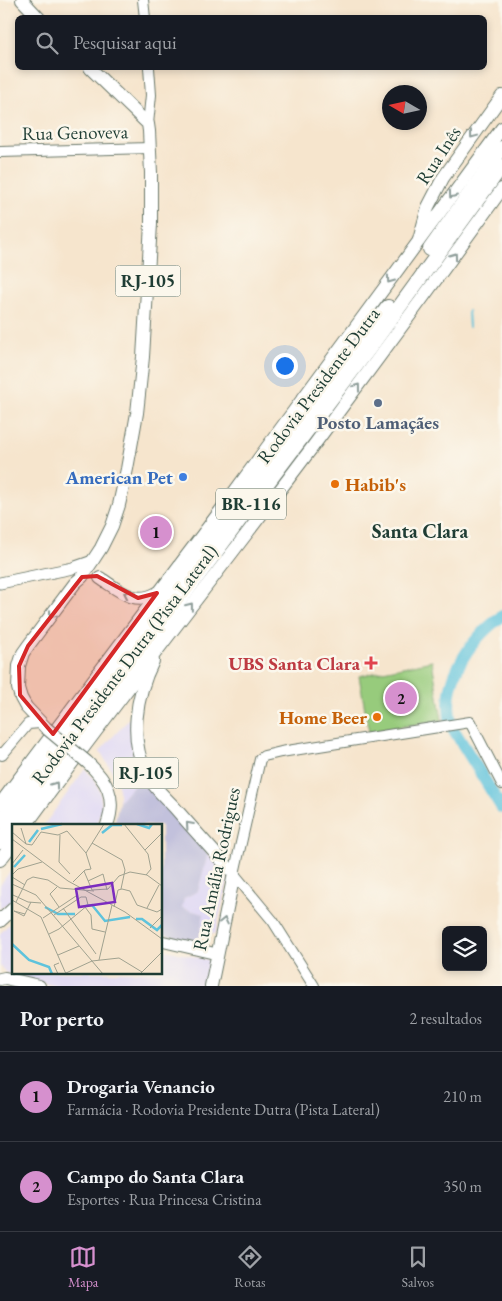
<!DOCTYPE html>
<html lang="pt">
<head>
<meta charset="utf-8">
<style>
  :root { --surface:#171b24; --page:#20242c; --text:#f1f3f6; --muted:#9ea1a6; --line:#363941; --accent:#d690ce }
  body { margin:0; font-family:"EB Garamond",serif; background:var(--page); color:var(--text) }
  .controls { position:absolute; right:15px; bottom:15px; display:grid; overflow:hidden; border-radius:8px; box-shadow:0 2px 8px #0003 }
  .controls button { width:45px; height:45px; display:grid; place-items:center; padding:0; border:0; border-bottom:1px solid var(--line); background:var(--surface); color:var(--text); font:25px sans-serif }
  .compass { position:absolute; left:382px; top:85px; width:45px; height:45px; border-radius:50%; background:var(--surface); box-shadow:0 2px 8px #0003; rotate:279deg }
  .you { position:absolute; left:284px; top:365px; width:18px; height:18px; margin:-12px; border:4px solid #fff; border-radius:50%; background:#1a73e8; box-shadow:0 0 0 8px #1a73e833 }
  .badge { display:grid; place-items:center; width:32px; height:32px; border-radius:50%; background:var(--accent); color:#111; font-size:16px; font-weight:700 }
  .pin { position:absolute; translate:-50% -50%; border:2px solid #fff; box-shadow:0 1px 5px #0006 }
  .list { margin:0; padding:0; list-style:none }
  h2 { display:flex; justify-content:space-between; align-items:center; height:65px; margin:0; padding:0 20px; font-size:21px }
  h2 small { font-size:16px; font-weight:400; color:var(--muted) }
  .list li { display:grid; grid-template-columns:32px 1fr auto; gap:15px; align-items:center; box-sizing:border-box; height:90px; padding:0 20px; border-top:1px solid var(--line) }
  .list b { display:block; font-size:19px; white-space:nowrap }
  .list p { margin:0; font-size:16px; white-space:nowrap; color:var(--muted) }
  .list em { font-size:16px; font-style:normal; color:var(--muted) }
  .icon { flex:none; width:28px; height:28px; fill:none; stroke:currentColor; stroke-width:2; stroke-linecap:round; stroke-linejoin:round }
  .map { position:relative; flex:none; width:502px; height:986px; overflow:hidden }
  .search { position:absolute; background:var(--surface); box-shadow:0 2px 8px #0003; left:15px; right:15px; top:15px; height:55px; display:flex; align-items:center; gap:12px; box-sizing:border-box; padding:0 18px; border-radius:8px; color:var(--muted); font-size:19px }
  .sheet { height:245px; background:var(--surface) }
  nav { display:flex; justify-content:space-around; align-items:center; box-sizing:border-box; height:70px; border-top:1px solid var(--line); background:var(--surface); font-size:14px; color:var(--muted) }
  nav a { display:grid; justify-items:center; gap:2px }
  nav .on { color:var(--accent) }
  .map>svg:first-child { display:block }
</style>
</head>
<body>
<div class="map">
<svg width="502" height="986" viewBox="0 0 502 986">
  <rect width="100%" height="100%" fill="#fbf7ec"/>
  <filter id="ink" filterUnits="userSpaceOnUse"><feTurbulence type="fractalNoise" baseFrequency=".02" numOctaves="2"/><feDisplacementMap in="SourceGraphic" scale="10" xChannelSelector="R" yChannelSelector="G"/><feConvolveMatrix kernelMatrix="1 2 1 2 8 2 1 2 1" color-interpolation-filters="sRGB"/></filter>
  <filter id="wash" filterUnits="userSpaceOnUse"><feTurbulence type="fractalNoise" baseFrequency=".0096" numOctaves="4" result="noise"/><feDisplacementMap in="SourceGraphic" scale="20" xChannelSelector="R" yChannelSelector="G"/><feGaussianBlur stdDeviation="1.12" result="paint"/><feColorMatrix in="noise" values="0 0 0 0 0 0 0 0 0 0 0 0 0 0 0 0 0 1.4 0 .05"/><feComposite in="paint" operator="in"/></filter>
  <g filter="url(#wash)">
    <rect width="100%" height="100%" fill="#f6e5cd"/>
    <g fill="#ddd5f6">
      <path d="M130,718L134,760L140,778L119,802V789L116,778L100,751Z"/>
      <path d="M85,769L95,780L100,792L102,806L97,825H44Z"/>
      <path d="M208,853L228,880L215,934L201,931L204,914L182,908L184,898L198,891Z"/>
      <path d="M14,866V899L0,909V885Z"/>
      <path d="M14,921V972H161V949L209,960L202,986H56L13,976L6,973L0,966V934L6,927Z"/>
    </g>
    <path fill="#c2c1dc" d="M140,778L208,853L198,891L184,898L182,908L204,914L199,942L161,934V825H114L119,802Z"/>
    <path fill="#97cb7c" stroke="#5b8458" d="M432,661L442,720L369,732L359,676Z"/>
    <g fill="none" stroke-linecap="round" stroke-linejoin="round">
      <path stroke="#5ec3dc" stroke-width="2" d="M468,311L469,327"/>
      <path stroke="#5ec3dc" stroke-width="12" d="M502,616C467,642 440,683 452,727L502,808"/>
    </g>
  </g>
  <g filter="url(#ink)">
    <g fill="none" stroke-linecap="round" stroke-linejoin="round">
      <defs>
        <g id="tertiary">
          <path d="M143,0L145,18"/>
          <path d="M148,124L151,95L149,68"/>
          <path d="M0,152L150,148"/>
          <path d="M0,753L2,755L28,724L40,723"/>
          <path d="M314,986L273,921L234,874L260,759L264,756L281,752L470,722L502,784"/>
        </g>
        <g id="secondary">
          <path d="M0,583L73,568L93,561"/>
          <path d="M161,941L217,954"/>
        </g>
        <g id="primary">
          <path d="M22,0L39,18"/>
          <path d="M419,240L428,207L443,178L502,96"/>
          <path d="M153,661C136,695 128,741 148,776C154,788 166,798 175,808C194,830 214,852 234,874L211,986"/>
          <path d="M46,728L26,707L21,698L18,688L19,666L23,653L28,646L75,583L82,577L101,548L112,526L119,505L127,469L137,413L143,357L151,224V173L149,131L148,124L90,68"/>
          <path d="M87,762C107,781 117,797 107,825"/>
          <path d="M0,921L14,908"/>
          <path d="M0,979L5,978L39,986"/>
        </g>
        <g id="trunk">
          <path d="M100,578C119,590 134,606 157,593"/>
          <path d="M0,804L218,514L502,128"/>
          <path d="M26,825C119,698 216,575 311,449C375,363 439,276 502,189"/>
          <path d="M0,860L14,842"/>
          <path d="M0,918H3"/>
        </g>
        <g id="motorway">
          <path d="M430,249L502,148"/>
          <path d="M0,822L61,744L176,587L388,307"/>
          <path d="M0,842L244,514L371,346L502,166"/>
        </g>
      </defs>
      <use href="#tertiary" stroke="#6a786a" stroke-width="12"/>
      <use href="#secondary" stroke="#6a786a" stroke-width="13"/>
      <use href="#primary" stroke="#6a786a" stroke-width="14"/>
      <use href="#trunk" stroke="#6a786a" stroke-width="14"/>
      <use href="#motorway" stroke="#6a786a" stroke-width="16"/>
      <use href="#tertiary" stroke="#fff" stroke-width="10"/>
      <use href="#secondary" stroke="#fff" stroke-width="11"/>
      <use href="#primary" stroke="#fff" stroke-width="12"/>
      <use href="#trunk" stroke="#fff" stroke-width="12"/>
      <use href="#motorway" stroke="#fff" stroke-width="14"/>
      <defs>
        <path id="primary-bridge" d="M46,728L87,762"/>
      </defs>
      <use href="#primary-bridge" stroke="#6a786a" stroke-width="14" stroke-linecap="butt"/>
      <use href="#primary-bridge" stroke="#fff" stroke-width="12"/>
    </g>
    <defs><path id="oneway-chevron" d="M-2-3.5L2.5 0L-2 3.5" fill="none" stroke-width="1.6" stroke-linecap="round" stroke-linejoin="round" transform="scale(1.25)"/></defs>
    <g stroke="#8f9e9a">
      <use href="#oneway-chevron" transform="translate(473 135) rotate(127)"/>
      <use href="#oneway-chevron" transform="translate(452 195) rotate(126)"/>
      <use href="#oneway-chevron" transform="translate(454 256) rotate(-54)"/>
      <use href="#oneway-chevron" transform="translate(390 280) rotate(126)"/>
      <use href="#oneway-chevron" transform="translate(357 387) rotate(-53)"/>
      <use href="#oneway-chevron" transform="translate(127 594) rotate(-155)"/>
      <use href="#oneway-chevron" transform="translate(190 606) rotate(-52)"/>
      <use href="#oneway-chevron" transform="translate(52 615) rotate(127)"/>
      <use href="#oneway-chevron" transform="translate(55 785) rotate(-54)"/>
      <use href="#oneway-chevron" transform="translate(189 825) rotate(-132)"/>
      <use href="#oneway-chevron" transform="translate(224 921) rotate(-78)"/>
    </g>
  </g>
  <path fill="#d62828" fill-opacity="0.2" stroke="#d62828" stroke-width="4" stroke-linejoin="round" d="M97,576L138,598L157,593L53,734L20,695L19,666L28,646L82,577Z"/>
  <circle fill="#5c6f8a" stroke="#fbf7ec" stroke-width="2" cx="378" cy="403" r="5"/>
  <circle fill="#3f7fe0" stroke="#fbf7ec" stroke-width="2" cx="183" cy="477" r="5"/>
  <g fill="#e8710a" stroke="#fbf7ec" stroke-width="2">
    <circle cx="335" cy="484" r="5"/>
    <circle cx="377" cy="717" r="5"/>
  </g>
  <path fill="#e0444e" stroke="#fbf7ec" stroke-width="2" d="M368.5 655.5h5v5h5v5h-5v5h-5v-5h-5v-5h5z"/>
  <g text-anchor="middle" stroke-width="5" stroke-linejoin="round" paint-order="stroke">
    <g fill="#fbf7ec" stroke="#61756b" stroke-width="1">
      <rect x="115.5" y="265.5" width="65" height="31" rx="4"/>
      <rect x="216" y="488.5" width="70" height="31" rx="4"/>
      <rect x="113.5" y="757.5" width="65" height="31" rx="4"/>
    </g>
    <g font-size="18" font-weight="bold" fill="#1f3d34">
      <text x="148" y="287">RJ-105</text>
      <text x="251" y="510">BR-116</text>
      <text x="146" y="779">RJ-105</text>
    </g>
    <g font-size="19" fill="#1f3d34" stroke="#fbf7ec">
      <text transform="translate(75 132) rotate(-1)" y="7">Rua Genoveva</text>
      <text transform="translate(438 155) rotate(-57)" y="7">Rua Inês</text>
      <text transform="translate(318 385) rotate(-53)" y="7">Rodovia Presidente Dutra</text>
      <text transform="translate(124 664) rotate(-53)" y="7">Rodovia Presidente Dutra (Pista Lateral)</text>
      <text transform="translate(216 869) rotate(-78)" y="7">Rua Amália Rodrigues</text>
    </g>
    <g font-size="19" font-weight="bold" fill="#4e5e75" stroke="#fbf7ec">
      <text x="378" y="429">Posto Lamaçães</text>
    </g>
    <g font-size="19" font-weight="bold" fill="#366cbe" stroke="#fbf7ec" text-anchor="end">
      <text x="173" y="484">American Pet</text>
    </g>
    <g font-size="19" font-weight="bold" fill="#c56008" stroke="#fbf7ec" text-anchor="start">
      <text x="345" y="491">Habib's</text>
      <text x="367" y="724" text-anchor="end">Home Beer</text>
    </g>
    <g font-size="19" font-weight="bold" fill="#be3a42" stroke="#fbf7ec" text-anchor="end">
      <text x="360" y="670">UBS Santa Clara</text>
    </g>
    <g font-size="20" font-weight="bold" fill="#1f3d34" stroke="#fbf7ec">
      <text x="420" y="538">Santa Clara</text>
    </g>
  </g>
  <g transform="translate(12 824)">
    <rect width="150" height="150" fill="#f6e5cd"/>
    <path fill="none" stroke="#5ec3dc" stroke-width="2.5" d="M125,0L137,4L140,0M29,5L50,0M90,9L100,1H110M17,18L26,6M2,43L13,31M74,82L80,81L93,97L118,93M33,83L46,90H63M124,95H130L145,106L150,101M0,120L17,136L37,143L40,150"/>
    <path fill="none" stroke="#a0a290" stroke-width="1" d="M112,0L136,30L139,45L134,51M9,4L14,20M0,8L14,20L20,21L29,8L46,11L55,7L74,29L79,45L73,46L61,58M48,11L47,38L58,50M0,15L56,57L113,88L150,115M80,19L110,36L113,46L109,65M133,26L149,10M74,29L92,0M0,40L11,26M72,47L80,66M0,51L6,45L30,38M0,53L13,61M76,57L91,50L95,66M0,60L24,71L91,150M45,63L38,70L47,83M80,66L96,65L107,52L118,48L135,51L150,62M1,71L16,78L29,79M0,76L29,93L54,150M4,78L15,56L21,53L36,56L48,64L82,67M73,83L79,91L80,105L93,108M102,83L106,66L110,65L118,67L125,81L145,88L150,85M51,84L84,130M135,84L147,61M13,90L2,87L12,92L19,78M31,94L64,72M138,104L150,92M37,110L47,105L76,81L74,73H69L42,91M46,131L67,122M87,136L100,81M54,149L80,137L107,134L130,148M129,149L150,128M46,150L42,141L47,139"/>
    <path fill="#7b2cbf" fill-opacity="0.15" stroke="#7b2cbf" stroke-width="2.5" d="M100,59L103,78L67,83L64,65Z"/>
    <rect width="150" height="150" fill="none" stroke="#1f3d34" stroke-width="2.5"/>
  </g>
</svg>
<div class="controls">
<button><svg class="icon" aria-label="layers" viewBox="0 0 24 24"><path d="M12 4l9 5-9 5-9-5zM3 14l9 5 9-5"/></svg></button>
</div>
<svg class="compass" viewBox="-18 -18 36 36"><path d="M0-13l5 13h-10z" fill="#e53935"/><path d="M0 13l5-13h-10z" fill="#9ea1a6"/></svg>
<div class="you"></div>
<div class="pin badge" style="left:156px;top:532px">1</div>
<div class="pin badge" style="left:401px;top:698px">2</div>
<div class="search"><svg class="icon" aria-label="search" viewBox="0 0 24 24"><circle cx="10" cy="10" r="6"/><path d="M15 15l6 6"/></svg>Pesquisar aqui</div>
</div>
<section class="sheet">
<h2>Por perto<small>2 resultados</small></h2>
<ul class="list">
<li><span class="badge">1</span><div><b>Drogaria Venancio</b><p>Farmácia · Rodovia Presidente Dutra (Pista Lateral)</p></div><em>210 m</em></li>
<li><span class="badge">2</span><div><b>Campo do Santa Clara</b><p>Esportes · Rua Princesa Cristina</p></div><em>350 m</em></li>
</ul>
</section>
<nav>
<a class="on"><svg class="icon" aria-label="map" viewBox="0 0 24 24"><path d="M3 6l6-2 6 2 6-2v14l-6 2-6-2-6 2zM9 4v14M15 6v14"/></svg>Mapa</a>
<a><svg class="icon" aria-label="directions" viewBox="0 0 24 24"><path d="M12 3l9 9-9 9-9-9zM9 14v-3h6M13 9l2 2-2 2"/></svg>Rotas</a>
<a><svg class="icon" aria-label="saved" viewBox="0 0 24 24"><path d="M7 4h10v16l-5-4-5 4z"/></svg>Salvos</a>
</nav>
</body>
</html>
